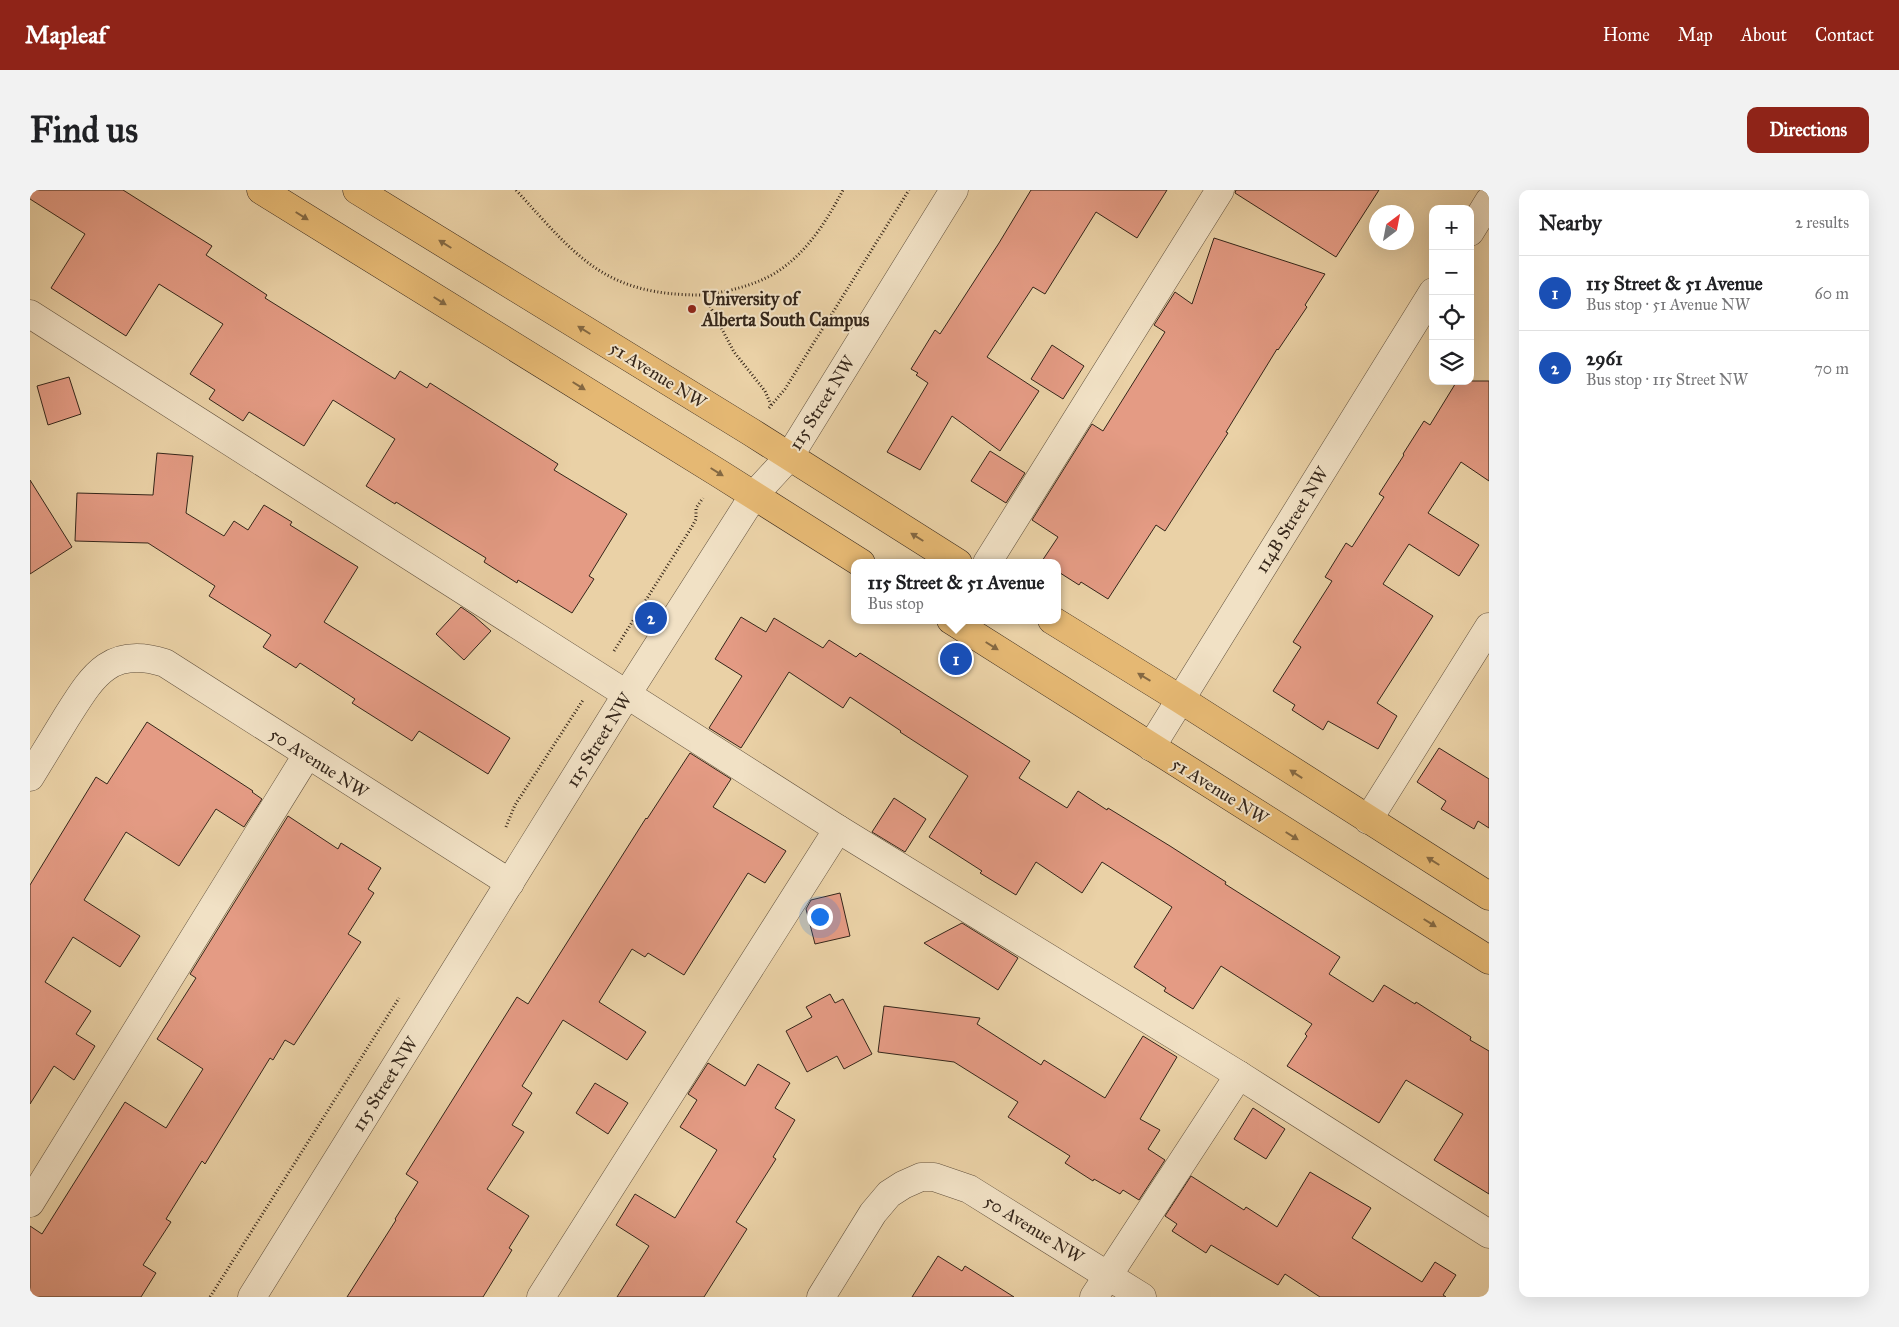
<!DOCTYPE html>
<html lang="en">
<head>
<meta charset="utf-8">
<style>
  :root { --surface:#fff; --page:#f2f2f2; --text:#202124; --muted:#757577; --line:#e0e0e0; --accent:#8f2418 }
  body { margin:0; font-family:"IM FELL Great Primer",serif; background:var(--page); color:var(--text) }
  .controls { position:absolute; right:15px; top:15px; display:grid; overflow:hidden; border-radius:10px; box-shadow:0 5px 20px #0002 }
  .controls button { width:45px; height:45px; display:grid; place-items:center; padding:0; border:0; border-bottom:1px solid var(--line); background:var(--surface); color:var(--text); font:25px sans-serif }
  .compass { position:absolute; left:1339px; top:15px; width:45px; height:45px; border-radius:50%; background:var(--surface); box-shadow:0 5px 20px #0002; rotate:32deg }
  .you { position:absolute; left:789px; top:726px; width:18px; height:18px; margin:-12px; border:4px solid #fff; border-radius:50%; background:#1a73e8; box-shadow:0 0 0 8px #1a73e833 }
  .badge { display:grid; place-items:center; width:32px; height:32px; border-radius:50%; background:var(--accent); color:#fff; font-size:16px; font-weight:700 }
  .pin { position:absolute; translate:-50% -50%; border:2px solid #fff; box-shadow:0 1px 5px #0006 }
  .popup { position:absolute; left:821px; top:369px; width:210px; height:65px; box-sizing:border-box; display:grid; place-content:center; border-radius:10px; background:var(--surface); filter:drop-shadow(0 1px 4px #0005); font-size:16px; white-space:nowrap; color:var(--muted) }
  .popup b { font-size:19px; color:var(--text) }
  .popup::after { content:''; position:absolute; left:50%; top:100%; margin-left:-10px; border:10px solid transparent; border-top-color:var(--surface) }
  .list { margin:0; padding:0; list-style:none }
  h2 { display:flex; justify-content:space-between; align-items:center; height:65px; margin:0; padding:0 20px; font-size:21px }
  h2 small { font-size:16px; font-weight:400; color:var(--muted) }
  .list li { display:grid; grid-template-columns:32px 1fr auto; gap:15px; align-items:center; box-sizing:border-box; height:75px; padding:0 20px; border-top:1px solid var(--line) }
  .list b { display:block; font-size:19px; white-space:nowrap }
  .list p { margin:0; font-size:16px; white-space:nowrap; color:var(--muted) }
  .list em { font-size:16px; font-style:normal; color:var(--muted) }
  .icon { flex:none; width:28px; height:28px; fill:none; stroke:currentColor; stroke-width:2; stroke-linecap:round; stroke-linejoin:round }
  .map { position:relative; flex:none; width:1459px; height:1107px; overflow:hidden; border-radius:10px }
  header { display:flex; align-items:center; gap:30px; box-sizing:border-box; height:70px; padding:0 25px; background:var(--accent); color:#fff }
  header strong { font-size:24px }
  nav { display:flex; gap:28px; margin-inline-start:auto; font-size:18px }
  .intro { display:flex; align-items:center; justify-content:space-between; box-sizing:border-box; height:120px; padding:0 30px }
  h1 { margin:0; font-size:35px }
  .button { padding:12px 22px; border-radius:10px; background:var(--accent); color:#fff; font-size:18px; font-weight:700 }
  main { display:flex; gap:30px; padding:0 30px }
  aside { flex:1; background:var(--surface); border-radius:10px; box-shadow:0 5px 20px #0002 }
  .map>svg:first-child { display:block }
</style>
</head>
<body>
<header>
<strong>Mapleaf</strong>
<nav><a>Home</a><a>Map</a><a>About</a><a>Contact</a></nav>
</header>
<div class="intro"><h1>Find us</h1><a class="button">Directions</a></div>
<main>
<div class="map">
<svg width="1459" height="1107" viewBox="0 0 1459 1107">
  <rect width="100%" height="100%" fill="#ead1a6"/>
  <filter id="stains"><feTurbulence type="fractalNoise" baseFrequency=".004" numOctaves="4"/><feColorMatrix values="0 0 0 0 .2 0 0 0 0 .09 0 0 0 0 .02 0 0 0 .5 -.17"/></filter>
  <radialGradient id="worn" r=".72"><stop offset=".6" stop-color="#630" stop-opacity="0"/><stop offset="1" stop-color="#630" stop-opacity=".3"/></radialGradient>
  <g fill="#e49b84" stroke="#35261a">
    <path d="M0,0H93L182,56L176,65L237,105L235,108L365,189L370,181L397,198L400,193L528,274L524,280L597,324L559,386L564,389L542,423L488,390L487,393L454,372L456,368L366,312L365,314L336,296L365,249L303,210L274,256L219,222L213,231L179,209L185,200L160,184L193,134L129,94L96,146L21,98L55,44L0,9Z"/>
    <path d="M1001,0H1137L1107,48L1066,22L1015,104L1003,97L957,167L1009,201L970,261L922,226L890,280L857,262L898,193L886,185L888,183L881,179L905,140L910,144L969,53Z"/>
    <path d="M1206,0H1349L1306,67L1205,3Z"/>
    <path d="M1184,48L1295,84L1275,115L1277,117L1248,160L1247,159L1196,242L1198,243L1135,341L1126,335L1078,409L1051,392L1049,395L1027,381V373L1012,371L1028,347L1002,330L1062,234L1073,241L1135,142L1124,135L1145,102L1162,114Z"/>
    <path d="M1022,155L1054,176L1033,209L1001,189Z"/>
    <path d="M39,187L51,224L18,235L7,196Z"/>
    <path d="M1427,191H1459V291L1431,272L1398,323L1449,355L1429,386L1379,354L1353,394L1403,426L1347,513L1367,526L1348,559L1298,531L1293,540L1262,520L1265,515L1243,501L1271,457L1263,452L1302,391L1295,387L1316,353L1322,357L1354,307L1349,304L1374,265L1373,264L1394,231L1400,235Z"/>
    <path d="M960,261L995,283L976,313L941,291Z"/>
    <path d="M127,263L163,266L156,323L194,346L204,331L218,340L234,315L262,332L260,335L328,377L294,432L480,548L458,584L389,541L382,551L322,513L325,509L270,473L266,478L233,457L241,445L179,406L185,396L118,353L45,351L47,303L123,305Z"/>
    <path d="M0,290L42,357L0,384Z"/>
    <path d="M431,417L444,426L461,441L434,470L406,444Z"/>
    <path d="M711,427L736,442L744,428L793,458L799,450L826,467L830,463L1000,571L989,588L1037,618L1048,601L1077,620L1078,618L1140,656L1196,692L1195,694L1310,767L1299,784L1343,812L1354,795L1385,814L1386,812L1441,847L1440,850L1459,861V1004L1404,970L1433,924L1376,890L1349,933L1257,876L1277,846L1275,844L1282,834L1191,776L1163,819L1134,801L1136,798L1104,777L1142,717L1072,672L1052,703L1006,672L986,705L950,683L952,681L899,647L938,586L870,542L871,541L820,507L813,518L759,482L711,558L679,538L712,486L685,469Z"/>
    <path d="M117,532L223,601L222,602L232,609L214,637L186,619L149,676L96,642L54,710L110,746L90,777L43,747L15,792L61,821L46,844L65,856L44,890L24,876L0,914V695L66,587L77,594Z"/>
    <path d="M1409,558L1459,589V638L1448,631L1444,639L1411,619L1416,611L1387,592Z"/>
    <path d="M660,563L701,589L683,617L756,661L735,693L718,683L654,785L618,763L615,767L602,759L569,812L616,842L597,870L533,830L492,896L502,903L482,935L494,942L457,999L499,1026L479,1058L482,1060L453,1107H317L366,1030L365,1029L388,992L376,984L487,807L498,814L616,628L617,629Z"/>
    <path d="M864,608L896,629L875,662L842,642Z"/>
    <path d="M258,626L308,659L311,653L351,678L338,699L344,703L318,744L331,752L264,855L255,850L243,870L240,868L175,974L172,971L136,1029L141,1032L113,1075L126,1083L111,1107H0V1036L12,1044L95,912L136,938L173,879L127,849L166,788L160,784Z"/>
    <path d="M810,703L820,746L785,754L776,719L781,710Z"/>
    <path d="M932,733L988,768L968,800L894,753Z"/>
    <path d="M800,804L805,813L813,809L842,864L814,879L807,866L777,882L756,841L782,827L776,817Z"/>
    <path d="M854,816L950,828L947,834L1011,875L1014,870L1075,908L1113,846L1147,867L1110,929L1130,940L1118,959L1135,970L1109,1010L1093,1000L1090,1004L1064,989L1063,991L1035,973L1040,966L978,927L988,912L924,872L848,862Z"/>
    <path d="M678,873L715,896L728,874L760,893L745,918L765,930L743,967L746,969L706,1032L717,1039L674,1107H587L619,1056L586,1035L605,1004L645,1028L687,960L650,937L667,910L658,904Z"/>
    <path d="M565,893L598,913L578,944L546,923Z"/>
    <path d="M1223,918L1255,939L1236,969L1204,949Z"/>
    <path d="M1280,982L1341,1018L1322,1048L1392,1092L1405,1072L1426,1085L1413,1105L1416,1107H1290L1255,1084L1248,1095L1181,1055L1176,1063L1142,1041L1147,1034L1135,1026L1161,986L1214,1020L1216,1017L1247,1037Z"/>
    <path d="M908,1066L932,1081L935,1076L984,1107H882Z"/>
  </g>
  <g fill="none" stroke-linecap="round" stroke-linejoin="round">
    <defs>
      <g id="minor">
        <path d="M1440,42L1459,11"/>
        <path d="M0,124L808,639L1209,885L1459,1044"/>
        <path d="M957,373L1190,0"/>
        <path d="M1121,557L1403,102"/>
        <path d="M0,587C12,567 24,548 36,528C62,487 79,455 135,473L480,693"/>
        <path d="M1338,630L1459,437"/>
        <path d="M0,1013L277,565"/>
        <path d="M222,1107L597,504L724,305L759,267L924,0"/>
        <path d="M511,1107L808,639"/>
        <path d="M791,1107L843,1023L859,1004L873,995L891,987H904L939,999L1112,1107"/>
        <path d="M1064,1107L1209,885"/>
      </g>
      <g id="major">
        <path d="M231,0L690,284L831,373"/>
        <path d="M327,0L721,242L928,373"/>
        <path d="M921,430L1459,770"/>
        <path d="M1022,430L1150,509L1459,706"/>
      </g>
    </defs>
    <use href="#minor" stroke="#62513d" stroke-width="29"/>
    <use href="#major" stroke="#35261a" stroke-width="29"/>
    <g stroke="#35261a" stroke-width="3" stroke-dasharray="1 2.5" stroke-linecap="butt">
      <path d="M486,0C548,68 575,106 674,105"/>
      <path d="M741,215L735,201L704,162L674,105C695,102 718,97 738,87C773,69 795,34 813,0"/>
      <path d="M739,218L755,199L879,0"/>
      <path d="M584,461L663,335L666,329V318L673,308"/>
      <path d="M476,637L485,615L553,510"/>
      <path d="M180,1107L369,808"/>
    </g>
    <use href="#minor" stroke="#f1e1c5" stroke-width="28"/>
    <use href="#major" stroke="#e5b873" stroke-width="28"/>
  </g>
  <defs><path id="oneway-solid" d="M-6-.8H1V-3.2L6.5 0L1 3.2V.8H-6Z" transform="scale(1.25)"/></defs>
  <g fill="#846842">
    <use href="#oneway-solid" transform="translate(272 26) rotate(32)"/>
    <use href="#oneway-solid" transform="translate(415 54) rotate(-148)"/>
    <use href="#oneway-solid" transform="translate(410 111) rotate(32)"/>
    <use href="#oneway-solid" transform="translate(554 140) rotate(-148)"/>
    <use href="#oneway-solid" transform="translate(549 196) rotate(32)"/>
    <use href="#oneway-solid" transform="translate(687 282) rotate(32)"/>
    <use href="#oneway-solid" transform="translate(887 347) rotate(-148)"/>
    <use href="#oneway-solid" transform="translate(962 456) rotate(32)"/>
    <use href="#oneway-solid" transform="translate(1114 487) rotate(-149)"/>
    <use href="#oneway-solid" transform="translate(1266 584) rotate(-147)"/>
    <use href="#oneway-solid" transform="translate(1262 646) rotate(32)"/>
    <use href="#oneway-solid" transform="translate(1403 671) rotate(-148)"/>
    <use href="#oneway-solid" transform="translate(1400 733) rotate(32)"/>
  </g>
  <circle fill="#8f2418" stroke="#f1e1c5" stroke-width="2" cx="662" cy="119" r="5"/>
  <g text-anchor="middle" stroke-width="4" stroke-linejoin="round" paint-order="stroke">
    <g font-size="18" font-weight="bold" fill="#35261a" stroke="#f1e1c5" text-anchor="start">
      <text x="672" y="115">University of<tspan x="672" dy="21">Alberta South Campus</tspan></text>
    </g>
    <g font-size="18" fill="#35261a" stroke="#f1e1c5">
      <text transform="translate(628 185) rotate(32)" y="6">51 Avenue NW</text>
      <text transform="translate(792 213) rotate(-58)" y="6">115 Street NW</text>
      <text transform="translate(1262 330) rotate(-58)" y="6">114B Street NW</text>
      <text transform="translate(569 550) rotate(-58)" y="6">115 Street NW</text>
      <text transform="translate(289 573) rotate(33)" y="6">50 Avenue NW</text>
      <text transform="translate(1190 601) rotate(32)" y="6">51 Avenue NW</text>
      <text transform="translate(355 894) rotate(-58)" y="6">115 Street NW</text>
      <text transform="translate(1004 1039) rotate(32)" y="6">50 Avenue NW</text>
    </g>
  </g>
  <rect width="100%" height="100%" filter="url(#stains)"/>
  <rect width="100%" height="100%" fill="url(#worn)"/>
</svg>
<div class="controls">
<button>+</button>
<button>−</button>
<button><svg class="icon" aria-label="locate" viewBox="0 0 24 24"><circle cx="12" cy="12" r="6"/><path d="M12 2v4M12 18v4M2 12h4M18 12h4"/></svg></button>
<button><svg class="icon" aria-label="layers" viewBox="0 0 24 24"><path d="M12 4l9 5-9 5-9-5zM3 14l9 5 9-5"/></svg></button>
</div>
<svg class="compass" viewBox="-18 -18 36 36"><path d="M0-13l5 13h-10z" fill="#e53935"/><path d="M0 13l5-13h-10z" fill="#757577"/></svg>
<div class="you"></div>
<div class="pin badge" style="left:926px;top:469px;background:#1a4fb4">1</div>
<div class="popup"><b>115 Street &amp; 51 Avenue</b>Bus stop</div>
<div class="pin badge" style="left:621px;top:428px;background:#1a4fb4">2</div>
</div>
<aside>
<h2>Nearby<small>2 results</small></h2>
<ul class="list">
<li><span class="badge" style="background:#1a4fb4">1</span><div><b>115 Street &amp; 51 Avenue</b><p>Bus stop · 51 Avenue NW</p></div><em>60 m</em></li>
<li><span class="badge" style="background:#1a4fb4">2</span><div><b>2961</b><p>Bus stop · 115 Street NW</p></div><em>70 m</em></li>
</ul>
</aside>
</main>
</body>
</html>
